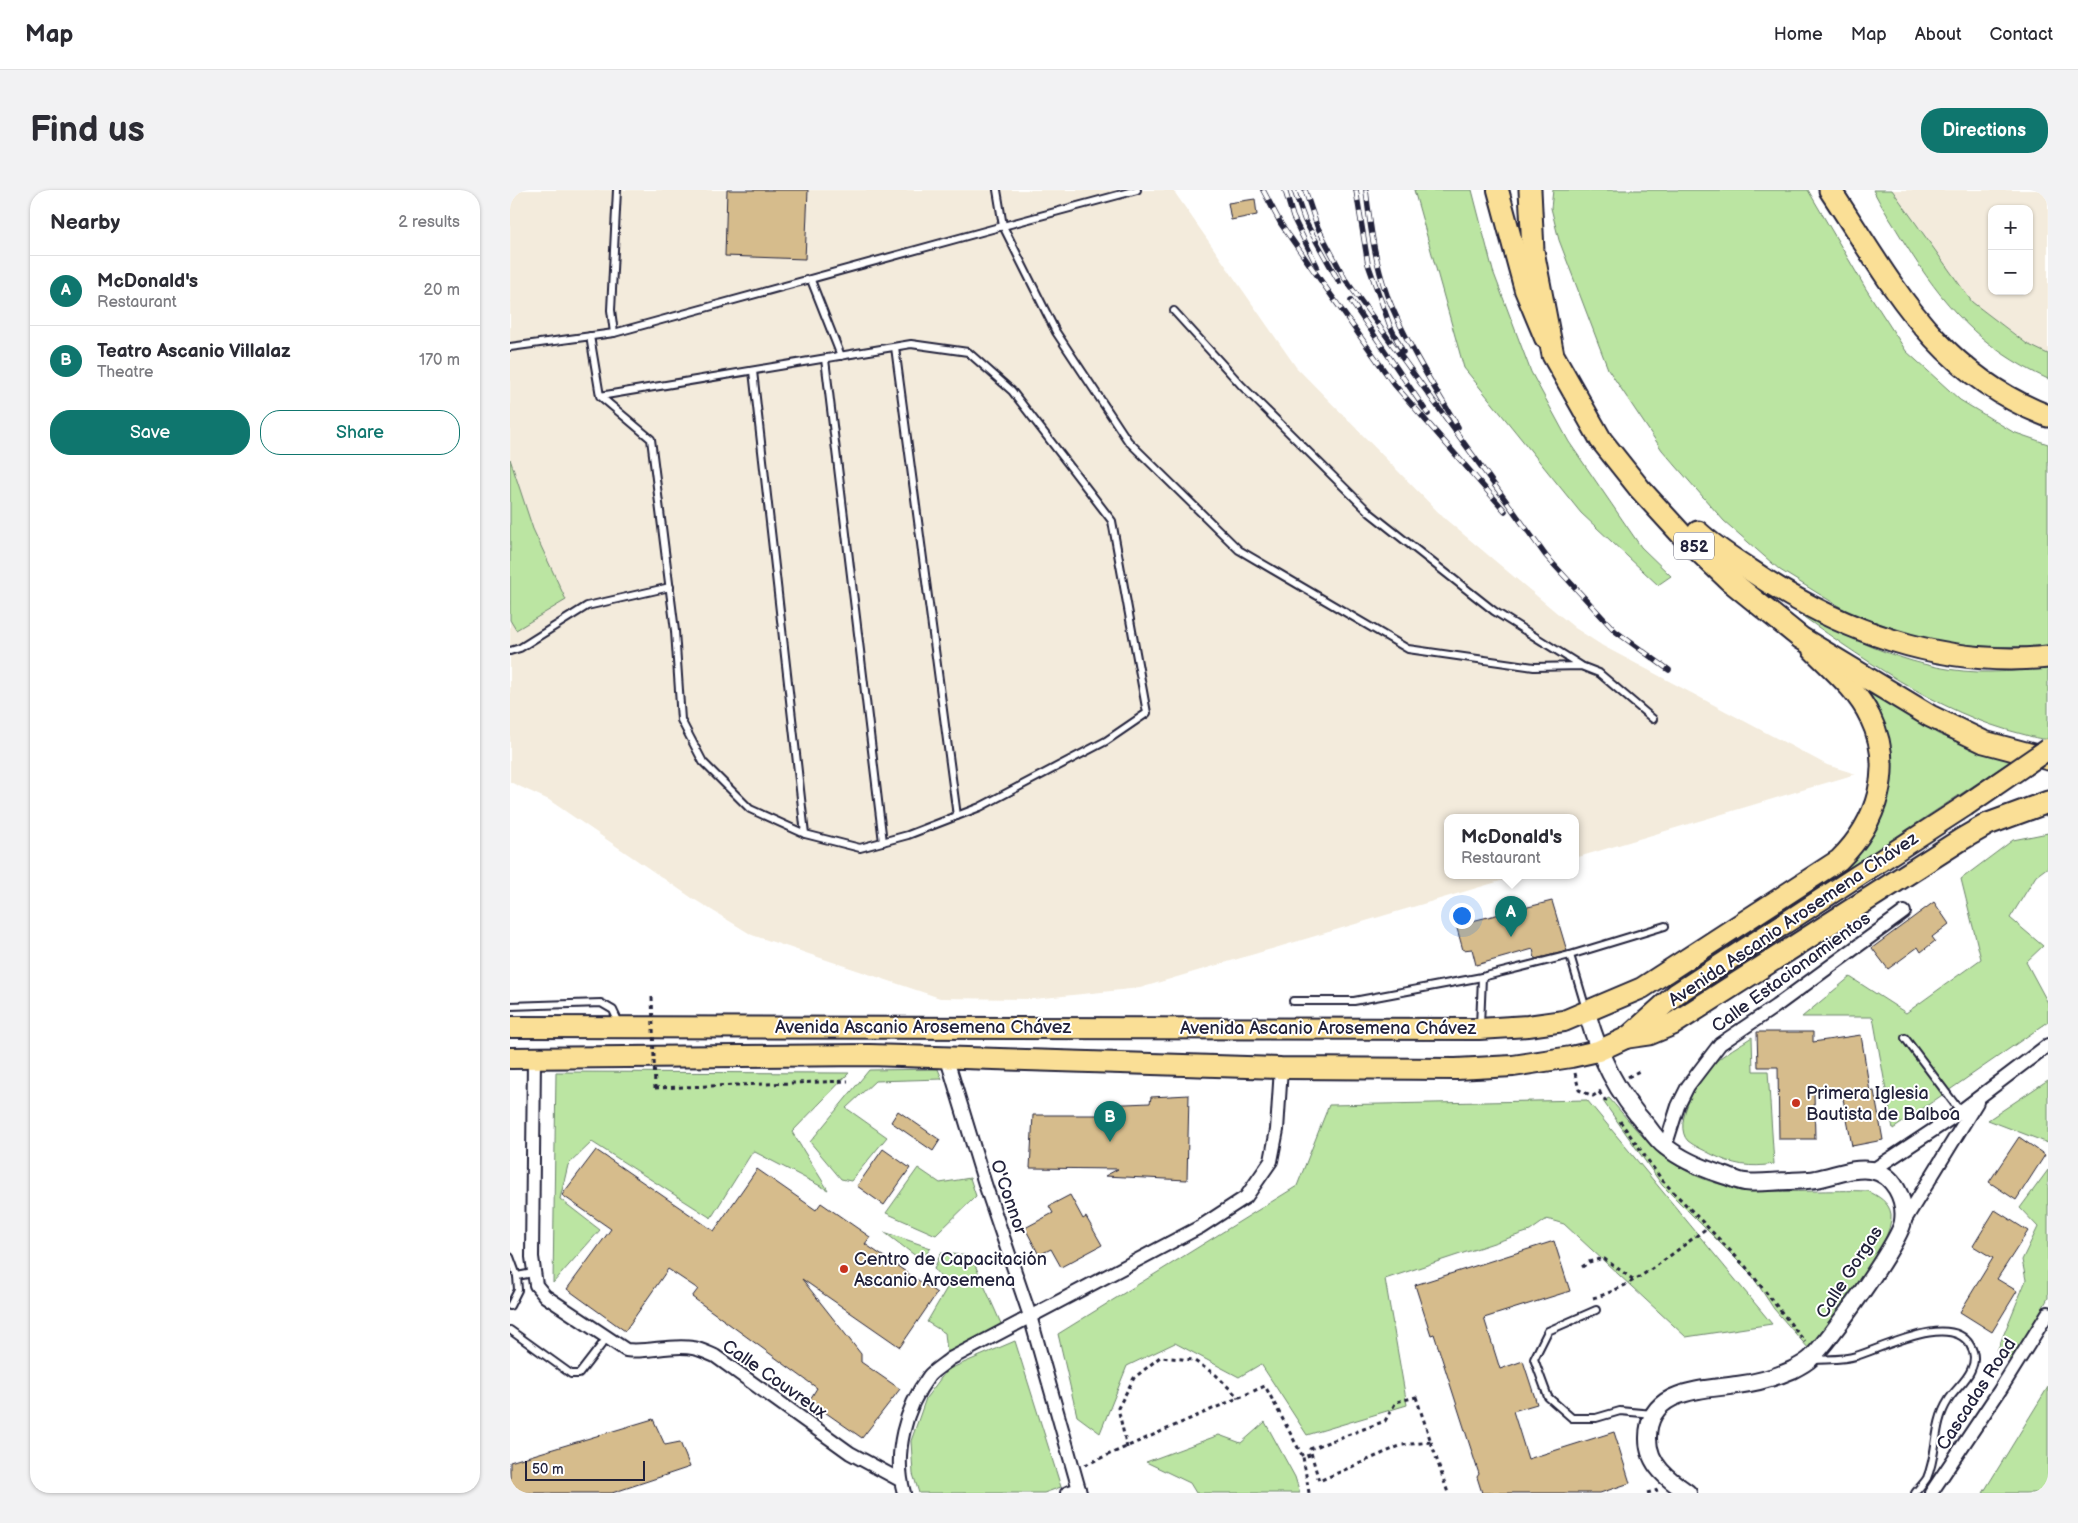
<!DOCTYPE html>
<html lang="en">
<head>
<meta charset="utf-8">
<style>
  :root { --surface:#fff; --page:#f2f2f3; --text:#2b2b33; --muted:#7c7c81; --line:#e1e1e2; --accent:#0f766e }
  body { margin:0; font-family:"Balsamiq Sans",sans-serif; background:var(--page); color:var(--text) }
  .controls { position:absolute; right:15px; top:15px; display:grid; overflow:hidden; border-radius:10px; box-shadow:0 1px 4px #0004 }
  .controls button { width:45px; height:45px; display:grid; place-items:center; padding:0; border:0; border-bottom:1px solid var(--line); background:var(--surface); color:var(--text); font:25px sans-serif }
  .scale { position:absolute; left:15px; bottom:12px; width:120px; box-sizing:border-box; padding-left:5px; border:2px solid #22223b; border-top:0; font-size:14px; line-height:18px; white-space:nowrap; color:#22223b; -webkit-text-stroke:4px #fff; paint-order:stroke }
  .you { position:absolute; left:951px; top:725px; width:18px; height:18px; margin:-12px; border:4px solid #fff; border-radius:50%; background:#1a73e8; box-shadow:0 0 0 8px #1a73e833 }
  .badge { display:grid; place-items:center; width:32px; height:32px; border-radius:50%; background:var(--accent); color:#fff; font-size:16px; font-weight:700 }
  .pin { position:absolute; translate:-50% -41px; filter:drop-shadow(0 1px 2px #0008) }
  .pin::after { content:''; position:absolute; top:26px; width:18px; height:15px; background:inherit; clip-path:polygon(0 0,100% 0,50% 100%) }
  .popup { position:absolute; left:934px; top:624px; width:135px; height:65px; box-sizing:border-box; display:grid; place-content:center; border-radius:10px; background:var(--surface); filter:drop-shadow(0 1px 4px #0005); font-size:16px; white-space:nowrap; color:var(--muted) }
  .popup b { font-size:19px; color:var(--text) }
  .popup::after { content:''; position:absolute; left:50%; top:100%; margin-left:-10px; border:10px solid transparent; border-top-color:var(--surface) }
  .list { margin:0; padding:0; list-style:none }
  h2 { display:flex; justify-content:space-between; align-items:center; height:65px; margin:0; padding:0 20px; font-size:21px }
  h2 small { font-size:16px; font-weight:400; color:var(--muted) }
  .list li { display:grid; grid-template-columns:32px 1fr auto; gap:15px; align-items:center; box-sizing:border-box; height:70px; padding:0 20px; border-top:1px solid var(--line) }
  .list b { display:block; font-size:19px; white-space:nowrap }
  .list p { margin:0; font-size:16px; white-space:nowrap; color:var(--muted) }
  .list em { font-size:16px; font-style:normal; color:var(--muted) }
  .actions { display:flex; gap:10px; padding:15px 20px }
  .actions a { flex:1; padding:11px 0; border:1px solid var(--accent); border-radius:20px; text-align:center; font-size:18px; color:var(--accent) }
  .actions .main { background:var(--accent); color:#fff }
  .map { position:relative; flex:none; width:1538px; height:1303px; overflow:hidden; border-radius:20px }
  header { display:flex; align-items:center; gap:30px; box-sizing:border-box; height:70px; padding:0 25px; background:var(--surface); border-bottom:1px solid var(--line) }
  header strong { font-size:24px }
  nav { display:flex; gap:28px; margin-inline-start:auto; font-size:18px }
  .intro { display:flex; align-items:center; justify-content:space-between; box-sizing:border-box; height:120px; padding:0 30px }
  h1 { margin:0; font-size:35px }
  .button { padding:12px 22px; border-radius:20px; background:var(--accent); color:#fff; font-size:18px; font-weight:700 }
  main { display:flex; gap:30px; padding:0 30px }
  aside { flex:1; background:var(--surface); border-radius:20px; box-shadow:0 1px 4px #0004 }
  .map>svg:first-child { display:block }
</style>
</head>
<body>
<header>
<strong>Map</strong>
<nav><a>Home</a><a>Map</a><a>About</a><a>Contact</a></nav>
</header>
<div class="intro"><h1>Find us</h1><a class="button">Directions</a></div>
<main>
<aside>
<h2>Nearby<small>2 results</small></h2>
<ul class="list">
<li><span class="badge">A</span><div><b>McDonald's</b><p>Restaurant</p></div><em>20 m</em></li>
<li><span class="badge">B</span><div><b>Teatro Ascanio Villalaz</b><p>Theatre</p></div><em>170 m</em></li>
</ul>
<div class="actions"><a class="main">Save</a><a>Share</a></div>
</aside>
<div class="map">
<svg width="1538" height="1303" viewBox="0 0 1538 1303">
  <rect width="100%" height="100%" fill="#fff"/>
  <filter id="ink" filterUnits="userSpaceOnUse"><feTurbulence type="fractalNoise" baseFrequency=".02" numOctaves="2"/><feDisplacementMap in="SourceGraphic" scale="10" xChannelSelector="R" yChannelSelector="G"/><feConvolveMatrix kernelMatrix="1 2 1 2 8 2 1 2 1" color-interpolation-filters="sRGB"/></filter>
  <g filter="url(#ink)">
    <g fill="#f3ebdc" fill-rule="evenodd">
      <path d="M0,0H663L786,177L934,328L1065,438L1093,456L1317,575L1346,584L1065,668V628H937V686H1007L630,798L524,809L430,808L242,745L182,708L39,610L0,592Z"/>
      <path d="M1382,0H1538V164L1517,154L1462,112ZM1482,19H1519V101H1482Z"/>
    </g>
    <g fill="#bbe5a2" stroke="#6e846e">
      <path d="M904,0H962L983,81L1021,182L1059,252L1131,357L1161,386L1148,395L1071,323L954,178Z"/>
      <path d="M1043,0H1298L1356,99L1396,161L1450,210L1503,242L1538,254V455L1516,457L1468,456L1414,449L1340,423L1270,380L1214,331L1152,260L1098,179L1049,50L1041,18Z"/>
      <path d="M1363,0H1382L1462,112L1517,154L1538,164V189C1470,158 1433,115 1394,52C1384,35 1372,18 1363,0Z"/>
      <path d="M0,269L23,339L56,410L6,440L0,430Z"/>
      <path d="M1277,415C1340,449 1408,484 1481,482C1500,482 1519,479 1538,477V549C1531,550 1520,546 1512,544C1429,524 1347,465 1277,415Z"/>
      <path d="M1356,499L1428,544L1467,560L1501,571L1331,683C1362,648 1382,619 1380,571C1379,563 1380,555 1378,548C1372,531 1364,515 1356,499Z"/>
      <path d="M1538,643V677L1526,686L1500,728L1533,756L1516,772L1538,813V832L1383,939L1363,827H1292L1340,787L1396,823L1471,769L1451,689L1503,650Z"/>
      <path d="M1242,847L1243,881H1258L1264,974C1240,978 1223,975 1201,964C1194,960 1184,956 1178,951C1161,934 1190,885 1204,873C1215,863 1230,855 1242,847Z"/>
      <path d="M428,879L432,889L365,891L336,918L377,947L341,991L331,989L300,952L359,880Z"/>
      <path d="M46,882L339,883L282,942L318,1000L243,961L201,1028L82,952L58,975L50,1009L90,1040L43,1093Z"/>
      <path d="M1538,890V953L1478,930Z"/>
      <path d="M1099,908C1114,925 1129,944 1145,959C1209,1016 1281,998 1358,1001C1368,1006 1379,1012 1381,1024C1385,1054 1318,1134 1299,1159L1264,1119L1241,1084L1152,995L1093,911Z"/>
      <path d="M1077,910L1262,1134L1176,1147L1054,1034L1037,1029L1020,1041L875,1089L897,1215L797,1245L751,1174L729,1187L665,1153L617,1176L590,1243L567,1226L548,1144L787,996L819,915Z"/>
      <path d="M408,978L430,993L460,988L466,1006L426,1045L376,1023Z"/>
      <path d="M1538,980V1108L1503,1172L1487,1161L1516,1090L1512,1070L1528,1037L1510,1018Z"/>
      <path d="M374,1042L421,1058L411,1070Z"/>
      <path d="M431,1063L461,1066L493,1138L437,1162L435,1143L417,1132L438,1096L424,1079Z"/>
      <path d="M505,1151L551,1297L534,1303H409L403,1284L401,1251L416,1208L437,1180Z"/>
      <path d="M1538,1197V1303H1473Z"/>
      <path d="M755,1232L785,1287L790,1303H686L680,1293L636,1272L709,1245L731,1253Z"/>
    </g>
    <g fill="#d6bc8c" stroke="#22223b">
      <path d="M217,0H298L295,69L215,66Z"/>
      <path d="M745,9L747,25L721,30L718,13Z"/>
      <path d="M1042,711L1057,761L1025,769L1023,759L966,775L962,759L953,760L946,735Z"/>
      <path d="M1424,712L1439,734L1422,747L1425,751L1411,762L1408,757L1378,779L1362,758Z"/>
      <path d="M1247,842H1303V852L1351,845L1360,902L1364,901L1373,950L1342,956L1331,898L1304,902L1305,949H1269L1268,877H1248Z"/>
      <path d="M679,905L677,990L595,986L608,979L520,978L523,925H591V915L640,913L641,907Z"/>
      <path d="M388,921L430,950L423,961L381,932Z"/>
      <path d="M1509,947L1535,965L1506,1010L1479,992Z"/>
      <path d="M373,959L400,978L374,1015L347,996Z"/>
      <path d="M86,960L204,1041L247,979L306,1020L311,1013L360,1047L355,1054L427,1103L390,1157L292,1089L351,1164V1172L390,1199L352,1248L299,1211L307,1198L182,1107L188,1099L158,1079L115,1141L57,1099L101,1039L52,1005Z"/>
      <path d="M560,1005L573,1029L576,1027L592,1055L551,1077L541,1059L529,1065L515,1038L543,1023L539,1016Z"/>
      <path d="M1485,1020L1518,1041L1487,1089L1507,1101L1482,1142L1450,1122L1483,1068L1463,1056Z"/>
      <path d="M1044,1051L1060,1101L974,1128L990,1179L1013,1171L1027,1214L1003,1221L1018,1269L1104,1242L1120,1293L1090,1303H972L967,1287L969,1284L924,1144L921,1145L905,1095Z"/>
      <path d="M143,1229L155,1255L170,1252L180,1277L102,1303H0V1272Z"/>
    </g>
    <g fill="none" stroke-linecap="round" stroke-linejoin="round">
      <defs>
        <g id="service">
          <path d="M627,0L493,36L546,142L618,251L729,360L898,459L1024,477L1071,476L1089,483L1143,529"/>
          <path d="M301,90L331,166"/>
          <path d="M664,121L732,196L860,323L984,421L1070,475"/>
          <path d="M104,143L101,120L107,0"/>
          <path d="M80,146L90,206L141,249L165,441L171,530L193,572L240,619L295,644L350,658L398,645L470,617L596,551L637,523L602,331L502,201L458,162L401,154L90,206"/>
          <path d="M0,157L104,143L493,36L487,0"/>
          <path d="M385,157L447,626"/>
          <path d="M315,169L373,652"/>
          <path d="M243,181L295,644"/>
          <path d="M0,461L10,458L77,416L160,397"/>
          <path d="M1060,765L1076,819"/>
          <path d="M783,811H844L972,787L1060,765L1155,736"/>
          <path d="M0,816L91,813L103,820L110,835"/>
          <path d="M970,836L972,787"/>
          <path d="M1395,848L1450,921"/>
          <path d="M0,1067L7,1086L23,1083"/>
          <path d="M0,1116L8,1100L7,1086"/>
          <path d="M1086,1120L1038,1141L1024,1169L1038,1207L1062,1228H1086L1110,1221L1143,1224"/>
          <path d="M0,1140L61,1184H69L96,1149"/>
          <path d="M1304,1170C1318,1169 1333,1170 1346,1166C1371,1159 1441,1122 1460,1155C1465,1163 1465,1172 1461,1180C1456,1192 1444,1200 1438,1211C1423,1234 1428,1263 1417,1288C1414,1293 1409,1298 1405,1303"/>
        </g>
        <g id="minor">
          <path d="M436,866L475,994L520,1126L570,1303"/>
          <path d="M24,868L22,1067L26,1095L35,1106L116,1160C138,1163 160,1154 183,1158C190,1159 198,1163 205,1166L340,1263L390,1290"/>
          <path d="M1155,957L1168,916L1178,896L1210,854L1266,816L1394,722"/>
          <path d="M1363,980L1443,927L1538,855"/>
          <path d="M1393,1033L1467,912"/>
          <path d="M394,1303C383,1264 395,1218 419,1186C424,1180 433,1175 440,1169L690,1037L736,1007L761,971L767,940L771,878"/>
          <path d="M557,1303L569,1299"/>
          <path d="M1421,1303L1490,1200L1538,1123"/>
        </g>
        <path id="tertiary" d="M1077,823C1090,868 1106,902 1138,937C1143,944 1149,952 1156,957C1171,969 1192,978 1210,984C1218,986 1227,991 1235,992C1249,994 1265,991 1279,991C1288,990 1297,991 1306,989C1324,986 1342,977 1361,980C1384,984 1396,1010 1393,1031C1391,1051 1318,1152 1301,1168C1296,1173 1288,1177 1282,1180C1266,1187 1245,1193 1227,1195C1191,1200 1137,1199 1138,1249C1138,1275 1159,1290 1178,1303"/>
        <g id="primary">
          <path d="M988,0L1015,100L1035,148"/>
          <path d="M0,837L969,839L1018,836L1054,831L1132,798L1329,670C1367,633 1385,578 1360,527C1348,501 1323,480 1303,460"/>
          <path d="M0,868L360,865L771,878L946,879L1003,876L1061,867L1088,861L1118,847L1166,804L1455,616"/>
        </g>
        <g id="trunk">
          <path d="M1020,0L1023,61L1043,165L1091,250L1130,299L1173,346L1218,389L1291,448L1420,526L1474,552L1538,569"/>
          <path d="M1320,0C1383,95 1425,182 1538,226"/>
          <path d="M1188,342C1204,357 1222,368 1240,380C1328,440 1431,478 1538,467"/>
          <path d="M1118,847L1139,844L1163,834L1452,649L1478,634L1538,612"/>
        </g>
      </defs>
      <use href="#service" stroke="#22223b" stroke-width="10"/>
      <use href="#minor" stroke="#22223b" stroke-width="16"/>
      <use href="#tertiary" stroke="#22223b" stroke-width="20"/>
      <use href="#primary" stroke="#22223b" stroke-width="24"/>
      <use href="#trunk" stroke="#22223b" stroke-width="25"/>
      <g stroke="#22223b" stroke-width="3" stroke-dasharray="4 4" stroke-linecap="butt">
        <path d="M1065,883L1069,900L1083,906L1091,901"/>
        <path d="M1118,887L1131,880"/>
        <path d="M145,898L338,891"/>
        <path d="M1089,902L1098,914"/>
        <path d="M1110,931L1152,990L1236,1077L1295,1152"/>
        <path d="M1072,1077L1079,1072L1093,1068L1124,1090"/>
        <path d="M1083,1108C1126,1096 1161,1064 1197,1038"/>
        <path d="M906,1207L921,1252L892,1255L809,1291L800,1259L875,1231L886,1212Z"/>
        <path d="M921,1252L938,1303"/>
        <path d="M617,1258L608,1218L624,1188L650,1167L683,1170L706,1185L729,1208"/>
        <path d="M575,1275L755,1196L793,1267"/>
        <path d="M799,1303L793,1267L800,1265"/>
        <path d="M1137,1303L1148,1300"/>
      </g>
      <use href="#service" stroke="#fff" stroke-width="6"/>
      <use href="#minor" stroke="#fff" stroke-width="12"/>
      <use href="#tertiary" stroke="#fff" stroke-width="16"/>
      <use href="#primary" stroke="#fadf96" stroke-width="20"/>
      <use href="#trunk" stroke="#fadf96" stroke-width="21"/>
      <defs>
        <g id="rail">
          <path d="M753,0L771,34L883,193L995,321"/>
          <path d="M775,0L783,27L807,76"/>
          <path d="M784,0L795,31L829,92"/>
          <path d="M795,0L807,36L835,89L1036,366L1105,441L1159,480"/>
          <path d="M846,0L858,74L880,136L893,162"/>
          <path d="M856,0C860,36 865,72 877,105C895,151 923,195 948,237"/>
          <path d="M841,111L918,224"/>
        </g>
      </defs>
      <use href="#rail" stroke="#22223b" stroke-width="5.5"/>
      <use href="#rail" stroke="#fff" stroke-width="4" stroke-dasharray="11" stroke-linecap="butt"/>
      <defs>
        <path id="primary-bridge" d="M1455,616L1538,559"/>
      </defs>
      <use href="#primary-bridge" stroke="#22223b" stroke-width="24" stroke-linecap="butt"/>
      <path stroke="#22223b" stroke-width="3" stroke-dasharray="4 4" stroke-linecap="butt" d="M142,807L145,898"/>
      <use href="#primary-bridge" stroke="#fadf96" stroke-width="20"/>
    </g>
  </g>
  <g fill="#c8321e" stroke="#fff" stroke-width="2">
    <circle cx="1286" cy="913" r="5"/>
    <circle cx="334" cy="1079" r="5"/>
  </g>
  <g text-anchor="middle" stroke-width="4" stroke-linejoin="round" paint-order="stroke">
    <rect fill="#fff" stroke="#646476" stroke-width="1" x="1164" y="342.5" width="40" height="27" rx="4"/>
    <g font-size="16" font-weight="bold" fill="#22223b">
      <text x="1184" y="362">852</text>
    </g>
    <g font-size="18" fill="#22223b" stroke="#fff">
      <text transform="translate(1283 729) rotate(-34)" y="6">Avenida Ascanio Arosemena Chávez</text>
      <text transform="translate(1281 782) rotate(-36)" y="6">Calle Estacionamientos</text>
      <text x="413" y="843">Avenida Ascanio Arosemena Chávez</text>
      <text x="818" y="844">Avenida Ascanio Arosemena Chávez</text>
      <text transform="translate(499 1007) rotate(71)" y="6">O'Connor</text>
      <text transform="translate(1339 1082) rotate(-57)" y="6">Calle Gorgas</text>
      <text transform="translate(265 1189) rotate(35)" y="6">Calle Couvreux</text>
      <text transform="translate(1466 1204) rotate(-57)" y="6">Cascadas Road</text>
    </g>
    <g font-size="18" fill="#22223b" stroke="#fff" text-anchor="start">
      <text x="1296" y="909">Primera Iglesia<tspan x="1296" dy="21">Bautista de Balboa</tspan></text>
      <text x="344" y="1075">Centro de Capacitación<tspan x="344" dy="21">Ascanio Arosemena</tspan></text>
    </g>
  </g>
</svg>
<div class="controls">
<button>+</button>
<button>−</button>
</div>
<div class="scale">50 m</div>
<div class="you"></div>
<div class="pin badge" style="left:1001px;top:747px">A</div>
<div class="popup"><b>McDonald's</b>Restaurant</div>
<div class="pin badge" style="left:600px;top:952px">B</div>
</div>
</main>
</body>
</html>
